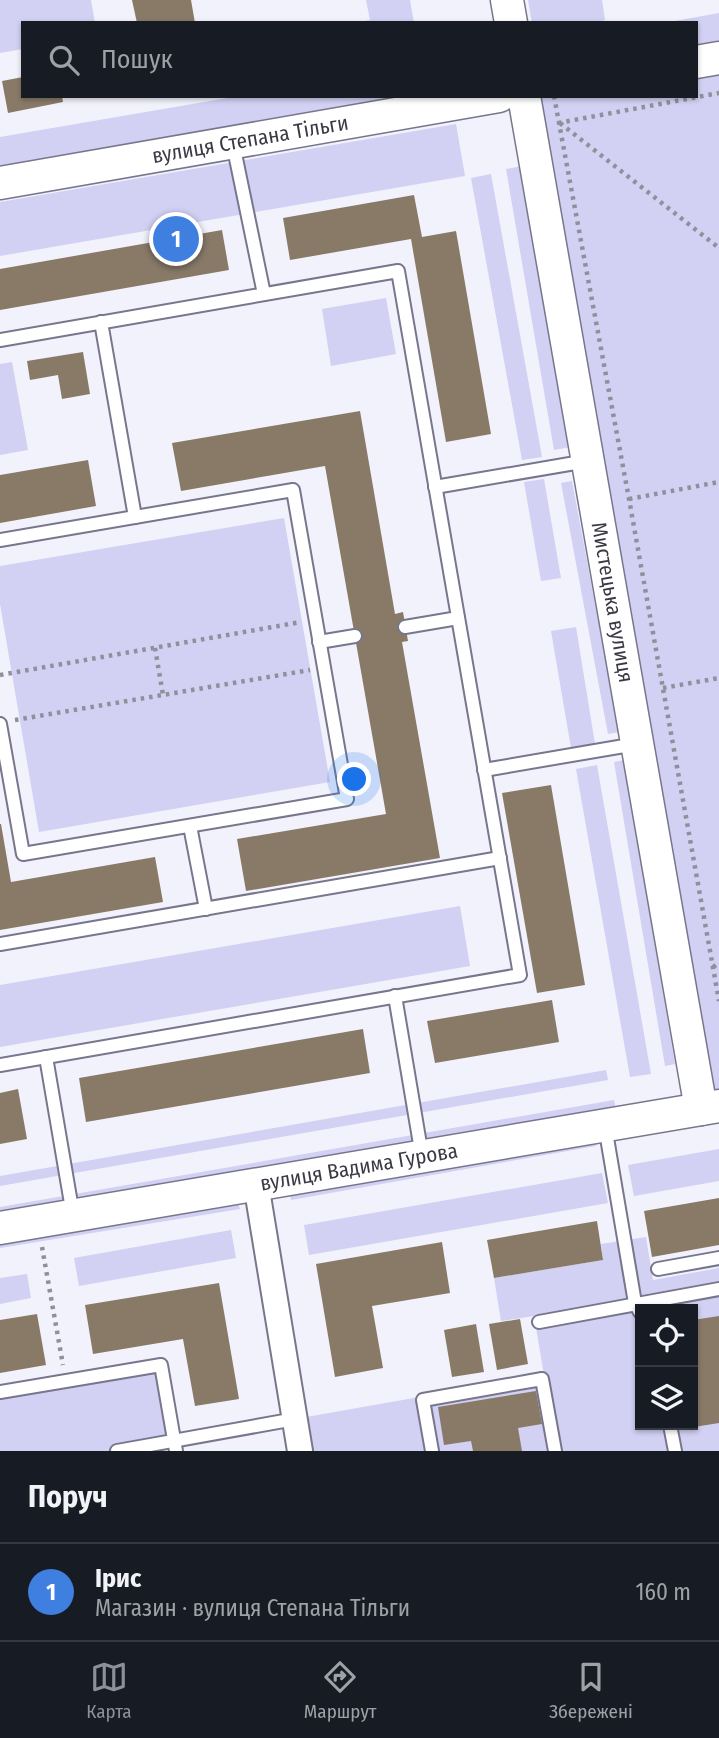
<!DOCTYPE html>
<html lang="uk">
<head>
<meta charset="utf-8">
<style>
  :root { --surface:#171b24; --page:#242831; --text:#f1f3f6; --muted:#9ea1a6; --line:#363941; --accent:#8c9099 }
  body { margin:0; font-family:"Fira Sans Condensed",sans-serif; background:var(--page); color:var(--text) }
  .controls { position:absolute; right:21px; bottom:21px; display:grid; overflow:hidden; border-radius:0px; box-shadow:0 2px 5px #0004 }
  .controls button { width:63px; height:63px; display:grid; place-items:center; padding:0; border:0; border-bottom:2px solid var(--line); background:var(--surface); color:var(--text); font:35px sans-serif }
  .you { position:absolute; left:355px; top:780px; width:24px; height:24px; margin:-18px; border:5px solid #fff; border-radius:50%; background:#1a73e8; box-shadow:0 0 0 10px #1a73e833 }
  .badge { display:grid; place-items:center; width:46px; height:46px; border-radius:50%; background:var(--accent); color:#fff; font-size:23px; font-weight:700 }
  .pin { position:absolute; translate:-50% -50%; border:4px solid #fff; box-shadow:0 2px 7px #0006 }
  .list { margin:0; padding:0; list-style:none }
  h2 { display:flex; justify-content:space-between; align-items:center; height:91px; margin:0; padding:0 28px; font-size:30px }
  h2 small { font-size:23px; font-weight:400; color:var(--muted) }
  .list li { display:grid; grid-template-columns:46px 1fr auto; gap:21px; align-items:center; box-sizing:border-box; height:98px; padding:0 28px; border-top:2px solid var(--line) }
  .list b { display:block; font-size:26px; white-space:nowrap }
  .list p { margin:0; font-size:23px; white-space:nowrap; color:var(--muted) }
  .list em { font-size:23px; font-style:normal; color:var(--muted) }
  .icon { flex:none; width:38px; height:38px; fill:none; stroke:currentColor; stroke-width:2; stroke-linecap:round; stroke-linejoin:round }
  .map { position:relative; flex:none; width:719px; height:1451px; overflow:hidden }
  .search { position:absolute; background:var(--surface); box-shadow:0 2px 5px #0004; left:21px; right:21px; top:21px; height:77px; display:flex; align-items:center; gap:18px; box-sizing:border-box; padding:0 24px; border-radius:0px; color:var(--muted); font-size:26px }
  .sheet { height:189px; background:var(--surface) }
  nav { display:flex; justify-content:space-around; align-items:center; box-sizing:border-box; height:98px; border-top:2px solid var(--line); background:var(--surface); font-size:19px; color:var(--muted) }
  nav a { display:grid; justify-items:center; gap:4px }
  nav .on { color:var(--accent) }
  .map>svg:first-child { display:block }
</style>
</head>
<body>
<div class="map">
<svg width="719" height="1451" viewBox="0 0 719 1451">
  <rect width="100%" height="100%" fill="#f2f2fc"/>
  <g fill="#d2d0f3" fill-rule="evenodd">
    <path d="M0,0H91L95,23H23V49L0,53Z"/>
    <path d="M366,0H410L414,23H354L370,20Z"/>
    <path d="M528,0H602L605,20L593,23H532Z"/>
    <path d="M719,13V45L696,49V23H664Z"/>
    <path d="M719,58V1106L701,1109L524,96H696V62Z"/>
    <path d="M239,96H427L0,169V137Z"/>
    <path d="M456,124L465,176L0,256V202Z"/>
    <path d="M522,166L571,447L554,450L506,169Z"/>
    <path d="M491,174L542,457L522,460L471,178Z"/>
    <path d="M386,298L396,354L331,366L322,309Z"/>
    <path d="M12,362L28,450L0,455V364Z"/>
    <path d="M544,479L561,578L541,581L524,482Z"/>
    <path d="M572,481L619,732L608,734L561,483Z"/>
    <path d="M284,518L330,782L39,832L0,604V566Z"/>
    <path d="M576,627L595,744L571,748L551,631Z"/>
    <path d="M624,760L675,1064L665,1066L614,762Z"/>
    <path d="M597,765L651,1074L630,1077L576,769Z"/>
    <path d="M460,906L470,966L0,1047V985Z"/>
    <path d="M606,1070L608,1080L0,1186V1176Z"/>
    <path d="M614,1100L616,1109L0,1217V1207Z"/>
    <path d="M594,1137L596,1146L291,1200L290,1192Z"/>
    <path d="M719,1149V1181L634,1196L628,1165Z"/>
    <path d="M602,1173L608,1203L309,1255L304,1225Z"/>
    <path d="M238,1202L240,1209L0,1248V1241Z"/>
    <path d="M231,1230L236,1258L79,1286L74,1258Z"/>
    <path d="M646,1237L653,1280L719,1268V1451H300L295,1419L544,1375L534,1316L501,1321L494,1278L603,1260L601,1244ZM640,1309H693V1425H640Z"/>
    <path d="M27,1274L31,1298L0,1304V1278Z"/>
    <path d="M161,1365L174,1441L117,1451H0V1392Z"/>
  </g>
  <g fill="#897a68">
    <path d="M132,0H191L195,23H137Z"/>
    <path d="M23,77V96H62L63,102L8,113L2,81Z"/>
    <path d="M414,195L422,237L456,231L491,434L446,442L411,239L290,260L283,218Z"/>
    <path d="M222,230L229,270L0,310V269Z"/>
    <path d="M83,352L90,394L62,399L58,375L30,380L27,361Z"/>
    <path d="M360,411L395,614L403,612L408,641L402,642L440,858L246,891L237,839L386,814L325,466L181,491L172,443Z"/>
    <path d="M88,460L96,506L0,523V475Z"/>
    <path d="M551,785L585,985L537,993L502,793Z"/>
    <path d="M0,824H1L11,882L155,857L163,902L0,930Z"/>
    <path d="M552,1000L559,1042L435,1063L427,1021Z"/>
    <path d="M363,1029L370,1073L86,1122L79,1078Z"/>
    <path d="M18,1089L27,1139L0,1144V1093Z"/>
    <path d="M719,1198V1245L652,1257L644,1211Z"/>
    <path d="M597,1221L603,1260L494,1278L487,1240Z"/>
    <path d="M442,1242L450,1293L372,1306L383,1368L335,1377L316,1264Z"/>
    <path d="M219,1283L239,1399L195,1406L183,1339L93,1354L85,1305Z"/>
    <path d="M37,1314L46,1365L0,1373V1320Z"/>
    <path d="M719,1316V1423L694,1427L693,1418V1320Z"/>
    <path d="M520,1319L528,1364L497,1370L489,1324Z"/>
    <path d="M476,1324L484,1372L452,1377L444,1330Z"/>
    <path d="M536,1391L542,1424L518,1428L522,1451H473L471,1441L444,1445L438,1407Z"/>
  </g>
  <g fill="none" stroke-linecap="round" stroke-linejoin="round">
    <defs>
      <g id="service">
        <path d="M233,144L264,294"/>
        <path d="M101,322L135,517"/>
        <path d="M0,340L398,271L520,975L0,1065"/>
        <path d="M435,487L587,461"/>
        <path d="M0,540L293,490L347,799L23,854L0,724"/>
        <path d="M405,627L458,618"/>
        <path d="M319,642L355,636"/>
        <path d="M484,770L636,744"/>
        <path d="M190,826L206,909"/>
        <path d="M0,944L500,858"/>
        <path d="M395,996L422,1156"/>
        <path d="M46,1057L73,1215"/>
        <path d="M605,1126L635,1303L640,1312"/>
        <path d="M658,1269L719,1258"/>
        <path d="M539,1322L719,1289"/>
        <path d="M0,1392L161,1365L176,1451"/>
        <path d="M670,1425L675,1451"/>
        <path d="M117,1451L295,1419"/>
        <path d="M432,1451L423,1400L542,1379L555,1451"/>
      </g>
      <path id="minor" d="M256,1184L300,1451"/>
      <g id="tertiary">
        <path d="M507,0L511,23"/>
        <path d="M696,62L719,58"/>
        <path id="s1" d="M524,96L701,1109"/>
        <path id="s2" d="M0,183L499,96"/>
        <path id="s3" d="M0,1228L719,1106"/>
      </g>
    </defs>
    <use href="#service" stroke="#77768c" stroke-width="16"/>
    <use href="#minor" stroke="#77768c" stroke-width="28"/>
    <use href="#tertiary" stroke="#77768c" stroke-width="35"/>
    <g stroke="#90909a" stroke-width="4.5" stroke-dasharray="3.5 5" stroke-linecap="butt">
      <path d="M554,96L629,499L719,1001"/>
      <path d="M558,123L719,93"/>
      <path d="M560,123L719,248"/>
      <path d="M629,499L719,482"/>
      <path d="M155,648L163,695"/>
      <path d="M0,675L301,622"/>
      <path d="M663,688L719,678"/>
      <path d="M15,720L310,670"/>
      <path d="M713,967L719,963"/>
      <path d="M42,1247L63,1365"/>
    </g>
    <use href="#service" stroke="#fff" stroke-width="12"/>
    <use href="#minor" stroke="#fff" stroke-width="24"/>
    <use href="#tertiary" stroke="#fff" stroke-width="32"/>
  </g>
  <g text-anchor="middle" stroke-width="7" stroke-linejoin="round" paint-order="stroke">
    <g font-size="21" fill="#3b3a44" stroke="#fff">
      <text dy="7" stroke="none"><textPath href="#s2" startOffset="254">вулиця Степана Тільги</textPath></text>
      <text dy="7" stroke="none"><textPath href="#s1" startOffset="514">Мистецька вулиця</textPath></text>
      <text dy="7" stroke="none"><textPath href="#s3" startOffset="364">вулиця Вадима Гурова</textPath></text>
    </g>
  </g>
</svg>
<div class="controls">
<button><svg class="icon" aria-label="locate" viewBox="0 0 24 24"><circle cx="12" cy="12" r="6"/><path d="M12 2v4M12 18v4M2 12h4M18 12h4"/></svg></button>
<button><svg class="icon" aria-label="layers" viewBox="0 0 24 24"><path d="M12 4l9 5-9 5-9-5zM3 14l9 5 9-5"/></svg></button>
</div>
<div class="you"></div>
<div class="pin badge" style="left:176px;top:239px;background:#3f7fe0">1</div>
<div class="search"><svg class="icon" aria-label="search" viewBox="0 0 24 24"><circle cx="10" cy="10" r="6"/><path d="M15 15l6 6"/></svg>Пошук</div>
</div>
<section class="sheet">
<h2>Поруч<small></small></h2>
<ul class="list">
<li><span class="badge" style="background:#3f7fe0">1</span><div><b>Ірис</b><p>Магазин · вулиця Степана Тільги</p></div><em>160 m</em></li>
</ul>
</section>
<nav>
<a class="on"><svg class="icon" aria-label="map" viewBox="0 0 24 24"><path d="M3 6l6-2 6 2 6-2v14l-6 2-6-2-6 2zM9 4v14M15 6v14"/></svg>Карта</a>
<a><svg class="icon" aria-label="directions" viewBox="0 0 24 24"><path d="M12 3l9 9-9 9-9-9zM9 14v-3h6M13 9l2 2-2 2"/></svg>Маршрут</a>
<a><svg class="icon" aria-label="saved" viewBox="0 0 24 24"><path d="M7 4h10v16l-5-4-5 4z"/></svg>Збережені</a>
</nav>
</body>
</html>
